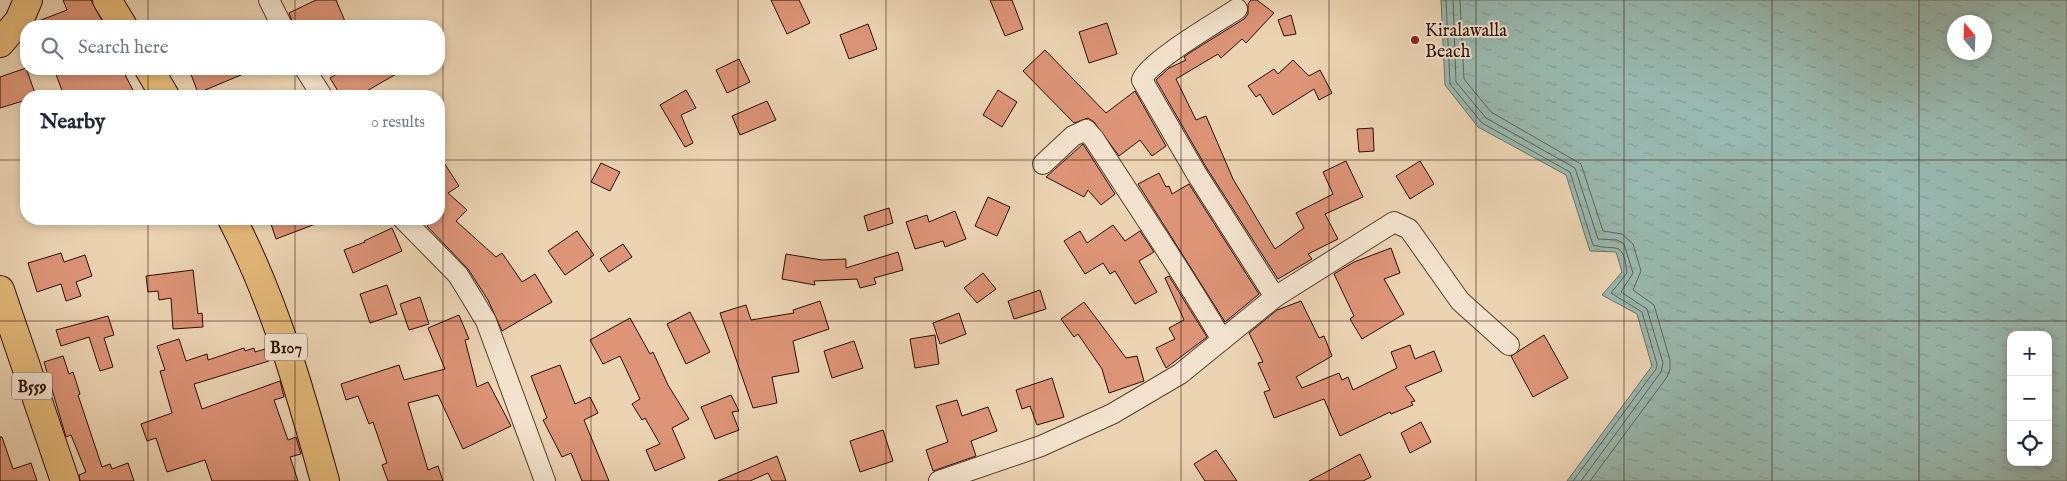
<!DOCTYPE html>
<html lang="en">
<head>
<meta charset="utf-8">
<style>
  :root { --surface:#fff; --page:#f6f6f7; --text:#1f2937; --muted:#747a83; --line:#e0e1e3 }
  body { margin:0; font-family:"IM FELL English",serif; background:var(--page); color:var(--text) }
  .controls { position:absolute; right:15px; bottom:15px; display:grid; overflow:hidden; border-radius:10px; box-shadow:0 2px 8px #0003 }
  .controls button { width:45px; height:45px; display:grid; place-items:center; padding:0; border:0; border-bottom:1px solid var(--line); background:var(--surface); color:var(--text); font:25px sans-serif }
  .compass { position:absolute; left:1947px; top:15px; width:45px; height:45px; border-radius:50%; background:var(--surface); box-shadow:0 2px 8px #0003; rotate:341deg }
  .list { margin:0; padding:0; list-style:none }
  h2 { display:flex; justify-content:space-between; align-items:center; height:65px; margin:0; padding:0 20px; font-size:21px }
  h2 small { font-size:16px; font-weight:400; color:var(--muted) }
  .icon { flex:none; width:28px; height:28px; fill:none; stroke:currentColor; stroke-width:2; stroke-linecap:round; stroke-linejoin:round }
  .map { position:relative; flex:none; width:2067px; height:481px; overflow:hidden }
  .search { position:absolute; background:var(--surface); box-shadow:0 2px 8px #0003; left:20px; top:20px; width:425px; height:55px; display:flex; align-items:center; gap:12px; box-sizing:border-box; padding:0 18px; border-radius:20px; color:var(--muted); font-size:19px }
  .panel { position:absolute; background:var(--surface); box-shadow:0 2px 8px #0003; left:20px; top:90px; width:425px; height:135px; border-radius:20px }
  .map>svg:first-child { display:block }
</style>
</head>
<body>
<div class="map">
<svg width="2067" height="481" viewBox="0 0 2067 481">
  <defs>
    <pattern id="water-ripples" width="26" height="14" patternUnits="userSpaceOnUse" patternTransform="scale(1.25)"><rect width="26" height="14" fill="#99b8af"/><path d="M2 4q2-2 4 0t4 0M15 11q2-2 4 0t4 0" fill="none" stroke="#849d95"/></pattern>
  </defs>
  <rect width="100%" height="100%" fill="#ecd4b3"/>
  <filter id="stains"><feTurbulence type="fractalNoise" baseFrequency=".004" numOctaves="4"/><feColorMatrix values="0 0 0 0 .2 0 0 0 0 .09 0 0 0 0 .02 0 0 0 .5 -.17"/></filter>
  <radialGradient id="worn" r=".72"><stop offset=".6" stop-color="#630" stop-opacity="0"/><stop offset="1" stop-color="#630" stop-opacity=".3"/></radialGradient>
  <path fill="url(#water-ripples)" stroke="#6d736a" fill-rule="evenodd" d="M1441,0H2067V481H1567L1652,366L1637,314L1602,295L1622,272L1616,252L1590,251L1566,175L1478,127L1445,85ZM1954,22H1984V52H1954ZM2011,335H2048V462H2011Z"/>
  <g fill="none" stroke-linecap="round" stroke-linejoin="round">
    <g stroke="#626258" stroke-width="1">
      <path d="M1446,0L1450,84L1482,123L1570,172L1593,245C1616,252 1623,238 1627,273L1611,293L1642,312L1657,364L1656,369L1573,481"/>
      <path d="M1453,0L1456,82L1486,118L1575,168L1598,239L1617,240L1624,244L1633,273L1621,292L1647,309L1663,363L1661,372L1581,481"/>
      <path d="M1460,0L1464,79L1491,112L1581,164L1603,231L1622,234L1633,244L1641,271L1633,290L1654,305L1670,360V369L1667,377L1590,481"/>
    </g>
  </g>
  <g fill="#dd9477" stroke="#2a0c02">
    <path d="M63,0H91L105,26H34L36,22L67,10Z"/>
    <path d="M316,0H336L347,26H294L289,13Z"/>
    <path d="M771,0H799L810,23L787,34Z"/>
    <path d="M990,0H1012L1023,29L1005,36Z"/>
    <path d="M1251,0H1257L1274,13L1246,43L1242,39L1221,58L1218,54L1176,79L1196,120L1206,116L1233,179L1275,249L1304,228L1296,213L1333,194L1323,172L1346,161L1363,197L1325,214L1338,239L1308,254L1312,259L1278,279L1206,167L1156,80L1169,68L1186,60L1184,57L1191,52L1244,19L1248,14V4Z"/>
    <path d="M1291,15L1296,34L1284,36L1278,20Z"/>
    <path d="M1107,23L1117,54L1089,63L1079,32Z"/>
    <path d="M868,24L877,49L849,59L840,35Z"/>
    <path d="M1045,50L1106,113L1135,91L1166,146L1152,156L1140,140L1119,156L1094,122L1088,118L1074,123L1023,71Z"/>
    <path d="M739,59L750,82L727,93L716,70Z"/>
    <path d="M1293,60L1309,76L1320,70L1332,93L1319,100L1314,89L1273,115L1260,94L1256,97L1248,86L1274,69L1278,74Z"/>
    <path d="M26,68L36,96H26V100L0,108V77Z"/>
    <path d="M54,69H122L136,96H64Z"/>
    <path d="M189,69H253V70L198,93Z"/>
    <path d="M345,69H405L358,96H341L330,78Z"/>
    <path d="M686,90L696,108L681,115L693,143L685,147L660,105Z"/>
    <path d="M998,90L1017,102L1002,127L983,115Z"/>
    <path d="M767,101L776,120L740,135L732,116Z"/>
    <path d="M1373,128L1374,151L1359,152L1357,129Z"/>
    <path d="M1083,144L1115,194L1101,205L1088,190L1084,197L1046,177Z"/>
    <path d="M439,155L459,186L448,193L467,210L456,221L496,257L502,253L522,282L535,274L552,302L502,331L488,300L468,269L427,226L433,219H439Z"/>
    <path d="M1420,161L1434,184L1410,199L1396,176Z"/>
    <path d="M601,163L620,172L610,191L591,182Z"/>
    <path d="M1159,173L1166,187L1169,186L1172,194L1189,184L1259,294L1225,322L1138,184Z"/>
    <path d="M988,197L1010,207L997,236L975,226Z"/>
    <path d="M889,208L893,223L868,231L864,216Z"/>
    <path d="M955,211L966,239L945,247L943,241L915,249L906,222L927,215L929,222Z"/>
    <path d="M273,219H326V220L276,239L271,224L275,222Z"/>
    <path d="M1113,225L1125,241L1140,231L1154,252L1139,261L1157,292L1135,304L1115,271L1110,274L1103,263L1085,274L1064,241L1080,231L1087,243Z"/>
    <path d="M392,228L402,251L353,273L344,250L365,242L364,241Z"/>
    <path d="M577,231L594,255L565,275L548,251Z"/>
    <path d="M623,244L632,257L609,272L600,259Z"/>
    <path d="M1391,248L1400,273L1384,279L1404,314L1362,339L1350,319L1354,316L1334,274L1354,262Z"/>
    <path d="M898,252L903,270L874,278L876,284L860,288L857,279L814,281L815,285L782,279L786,254L822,260L846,259V268Z"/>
    <path d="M61,253L64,262L85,255L92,276L76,282L81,296L66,301L61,284L37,292L28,263Z"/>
    <path d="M193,270L198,314L202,313L203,327L173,329L171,298L159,300L158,291L148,292L146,276Z"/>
    <path d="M983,273L996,289L977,303L964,288Z"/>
    <path d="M1169,276L1207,337L1166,368L1156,348L1175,339L1169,328L1184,320L1165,278Z"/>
    <path d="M387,285L397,314L370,323L360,294Z"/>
    <path d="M1040,290L1046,309L1014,319L1008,301Z"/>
    <path d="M420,297L429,324L409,330L400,304Z"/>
    <path d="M820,301L829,329L793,341L799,372L772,377L777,403L753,408L720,313L746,305L751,320L794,313L793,310Z"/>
    <path d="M1301,301L1319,338L1324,336L1332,356L1296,377L1302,388L1339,373L1342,380L1348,377L1353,390L1397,368L1391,352L1410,345L1415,359L1434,351L1442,371L1405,387L1415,401L1411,402L1413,405L1391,414L1390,412L1340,436L1324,399L1274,418L1264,392L1270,390L1258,363L1263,362L1249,333L1277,310Z"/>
    <path d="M1084,302L1126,358L1137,356L1144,381L1109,393L1102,369L1078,334L1074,337L1061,319Z"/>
    <path d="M690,312L710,352L686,364L667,324Z"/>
    <path d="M959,313L966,334L940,344L933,323Z"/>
    <path d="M459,315L469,339L465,340L477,387L488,382L511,426L463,449L438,395L408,403L428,470L438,466L443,481H388L382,465L387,463L373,422L369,424L358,396L346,400L341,384L399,365L404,380L445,369L428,328Z"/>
    <path d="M108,316L114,335L104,338L113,367L100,371L89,337L61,346L56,330Z"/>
    <path d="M630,318L650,354L653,352L668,385L689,419L672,428L685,458L655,471L646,450L660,444L645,418L642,420L632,404L640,399L620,356L603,364L590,340Z"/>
    <path d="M935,335L939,364L915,368L910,339Z"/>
    <path d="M1544,335L1568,378L1533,397L1511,356Z"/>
    <path d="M179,339L186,361L207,354L208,360L244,348L245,351L254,348L255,352L265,349L269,361L194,384L202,409L280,381L284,397L274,400L288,440L296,437L301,454L290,457L298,481H212L205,460L167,472L156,438L147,441L141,424L172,413L160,371L165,370L157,346Z"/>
    <path d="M854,341L863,368L832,378L824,351Z"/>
    <path d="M63,356L69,374L73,372L80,394L78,395L102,467L110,464L112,469L128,463L134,481H80L79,475L86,472L71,435L66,437L44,362Z"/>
    <path d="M560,365L575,404L590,397L598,413L584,420L609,481H582L571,453L562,457L543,420L547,418L531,376Z"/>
    <path d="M1052,378L1064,417L1037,425L1030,406L1022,409L1016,390Z"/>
    <path d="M731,395L739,411L732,412L739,430L715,439L701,407Z"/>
    <path d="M957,400L962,416L988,407L997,431L971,441L976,456L933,471L926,450L948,442L936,406Z"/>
    <path d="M1421,422L1431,442L1410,453L1401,433Z"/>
    <path d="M883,430L893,461L860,472L850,441Z"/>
    <path d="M0,437H2L13,469L31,463L37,481H0Z"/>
    <path d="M1216,450L1237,481H1205L1194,464Z"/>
    <path d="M1360,454L1371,477L1363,481H1309Z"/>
    <path d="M777,456L786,481H772L768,473L750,481H718Z"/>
  </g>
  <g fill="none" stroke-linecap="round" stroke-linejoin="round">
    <defs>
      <g id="street">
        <path d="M269,0L282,26"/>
        <path d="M1237,9C1217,22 1148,62 1142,80L1196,173L1275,297"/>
        <path d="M305,69L322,96"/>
        <path d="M1043,164L1073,136L1086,130L1094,139C1137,206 1182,271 1222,340"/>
        <path d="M403,219L458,275L486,321L545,481"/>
        <path d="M939,481L1041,446L1112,414L1180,374L1275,297L1394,222L1409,229L1460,301L1509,345"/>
      </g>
      <g id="primary">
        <path d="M107,0L123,26"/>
        <path d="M0,43L19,21L28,0"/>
        <path d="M149,69L165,96"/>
        <path d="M232,219C275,302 300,391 325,481"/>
        <path d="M0,290L65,481"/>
      </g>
    </defs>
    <use href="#street" stroke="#5a3e2e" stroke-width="22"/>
    <use href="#primary" stroke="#2a0c02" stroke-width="30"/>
    <use href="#street" stroke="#f3e3ce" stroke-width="20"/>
    <use href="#primary" stroke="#e6ba7a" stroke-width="28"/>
  </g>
  <path fill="none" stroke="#2a0c02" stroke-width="1" stroke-opacity="0.55" d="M148,0V26M295,0V26M443,0V481M591,0V481M738,0V481M886,0V481M1034,0V481M1181,0V481M1329,0V481M1476,0V481M1624,0V481M1772,0V481M1919,0V481M148,69V96M295,69V96M0,160H26M439,160H2067M148,219V481M295,219V481M0,321H2067"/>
  <circle fill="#8f2418" stroke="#f3e3ce" stroke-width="2" cx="1415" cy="40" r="5"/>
  <g text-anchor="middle" stroke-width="4" stroke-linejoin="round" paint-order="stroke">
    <g fill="#f3e3ce" stroke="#664c3f" stroke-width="1">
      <rect x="265" y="333.5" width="42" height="27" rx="4"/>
      <rect x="12" y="372.5" width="40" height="27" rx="4"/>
    </g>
    <g font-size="16" font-weight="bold" fill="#2a0c02">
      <text x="286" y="353">B107</text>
      <text x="32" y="392">B559</text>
    </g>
    <g font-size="18" fill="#2a0c02" stroke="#f3e3ce" text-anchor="start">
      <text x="1425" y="36">Kiralawalla<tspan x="1425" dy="21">Beach</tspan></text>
    </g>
  </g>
  <rect width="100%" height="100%" filter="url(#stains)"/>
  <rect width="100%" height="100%" fill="url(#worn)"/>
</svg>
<div class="controls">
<button>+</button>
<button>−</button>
<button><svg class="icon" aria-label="locate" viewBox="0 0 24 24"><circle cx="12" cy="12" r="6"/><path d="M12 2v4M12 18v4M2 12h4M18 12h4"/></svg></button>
</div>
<svg class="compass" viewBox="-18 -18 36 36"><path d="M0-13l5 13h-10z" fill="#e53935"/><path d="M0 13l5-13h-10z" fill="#747a83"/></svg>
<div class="search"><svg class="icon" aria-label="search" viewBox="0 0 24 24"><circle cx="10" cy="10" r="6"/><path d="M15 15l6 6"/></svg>Search here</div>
<section class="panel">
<h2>Nearby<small>0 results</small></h2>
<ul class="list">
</ul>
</section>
</div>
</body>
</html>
